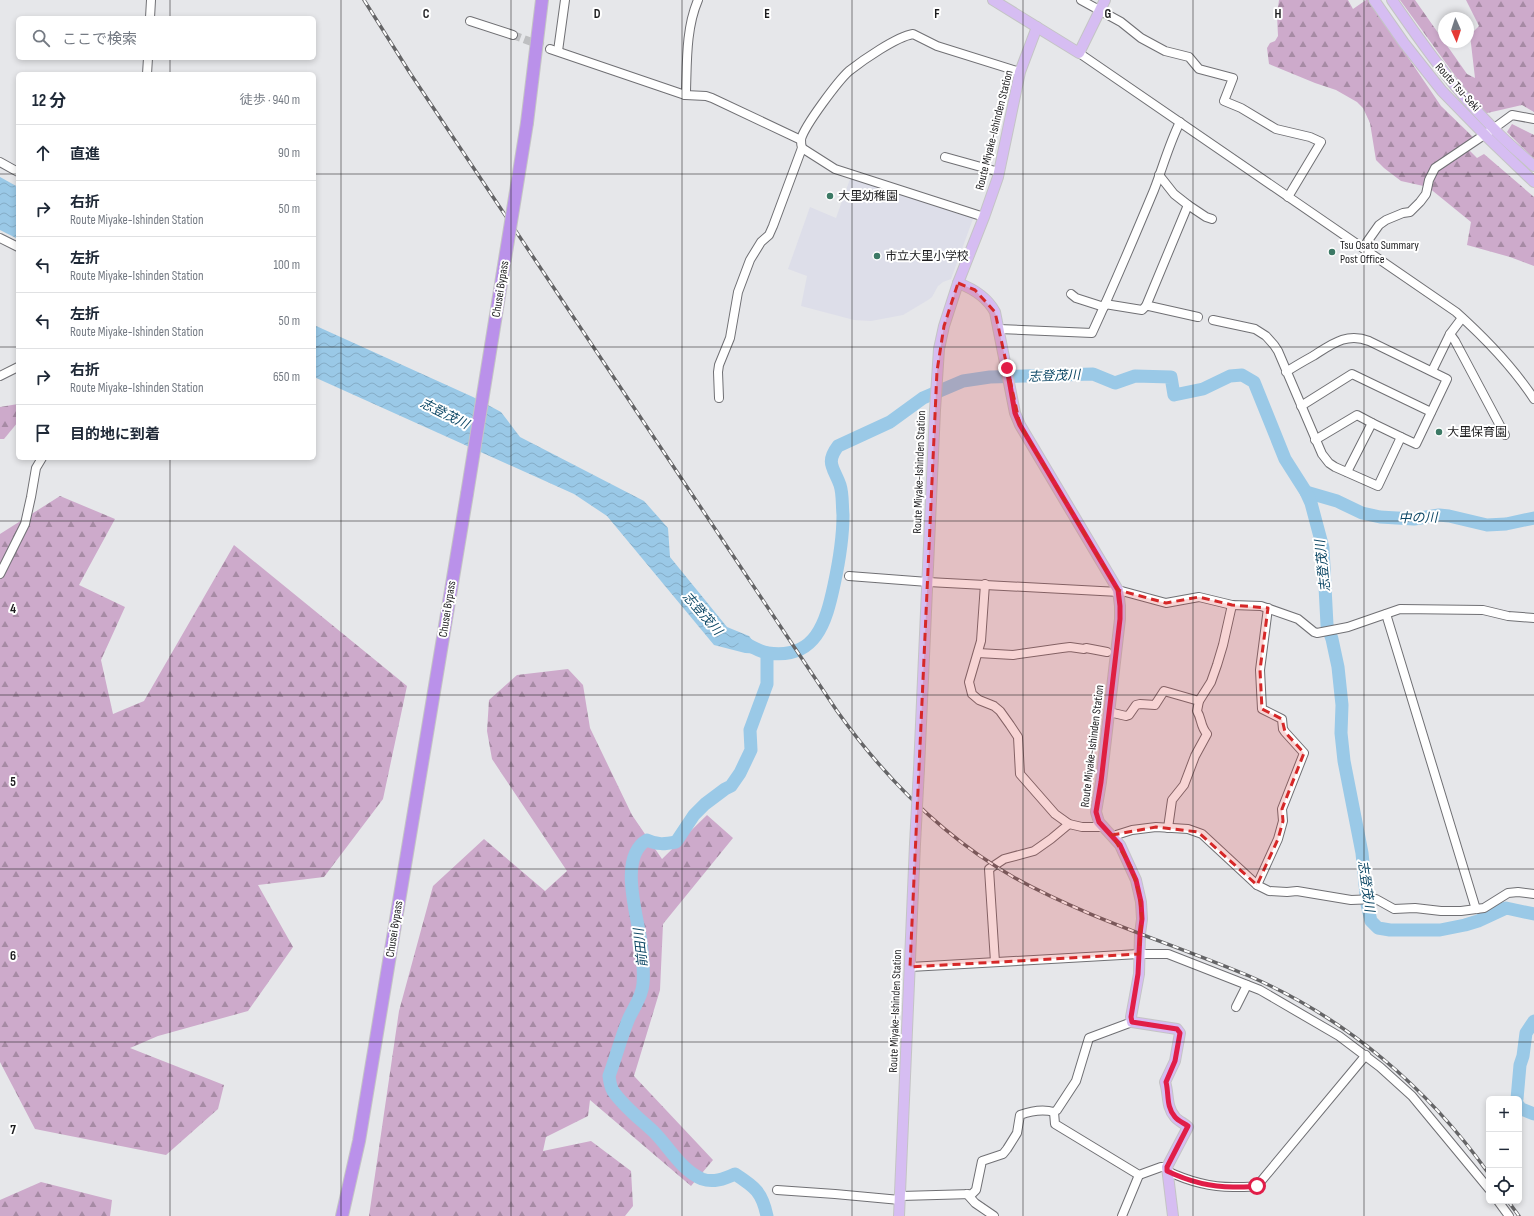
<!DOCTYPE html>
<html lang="ja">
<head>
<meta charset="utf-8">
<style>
  :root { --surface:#fff; --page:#f6f6f7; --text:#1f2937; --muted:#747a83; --line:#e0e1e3 }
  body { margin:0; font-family:"Sofia Sans Condensed","Noto Sans JP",sans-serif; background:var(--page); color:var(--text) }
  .controls { position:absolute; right:12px; bottom:12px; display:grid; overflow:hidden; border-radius:6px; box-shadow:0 2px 6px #0003 }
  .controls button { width:36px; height:36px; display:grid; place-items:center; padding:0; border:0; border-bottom:1px solid var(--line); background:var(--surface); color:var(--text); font:20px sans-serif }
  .compass { position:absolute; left:1438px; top:12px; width:36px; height:36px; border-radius:50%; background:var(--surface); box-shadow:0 2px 6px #0003; rotate:177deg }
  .stop { position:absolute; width:12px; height:12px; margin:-9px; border:3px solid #e11d48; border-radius:50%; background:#fff }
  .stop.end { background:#e11d48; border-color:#fff; box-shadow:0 1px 4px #0008 }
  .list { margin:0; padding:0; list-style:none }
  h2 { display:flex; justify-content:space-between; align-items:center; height:52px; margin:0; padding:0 16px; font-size:17px }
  h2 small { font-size:13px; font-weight:400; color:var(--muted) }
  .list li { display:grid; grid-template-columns:26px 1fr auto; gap:12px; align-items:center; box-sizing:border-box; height:56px; padding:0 16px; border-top:1px solid var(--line) }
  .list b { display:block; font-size:15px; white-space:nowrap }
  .list p { margin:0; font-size:13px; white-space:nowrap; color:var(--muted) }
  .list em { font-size:13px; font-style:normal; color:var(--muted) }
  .icon { flex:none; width:22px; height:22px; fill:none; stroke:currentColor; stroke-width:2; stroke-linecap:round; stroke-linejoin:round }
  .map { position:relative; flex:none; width:1534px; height:1216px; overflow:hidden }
  .search { position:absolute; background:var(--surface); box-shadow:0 2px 6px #0003; left:16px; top:16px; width:300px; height:44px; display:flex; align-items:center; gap:10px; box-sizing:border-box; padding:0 14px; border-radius:6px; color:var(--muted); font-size:15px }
  .panel { position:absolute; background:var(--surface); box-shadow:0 2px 6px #0003; left:16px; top:72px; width:300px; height:388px; border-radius:6px }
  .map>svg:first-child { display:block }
</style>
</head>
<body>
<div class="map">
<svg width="1534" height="1216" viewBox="0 0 1534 1216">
  <defs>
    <pattern id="forest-firs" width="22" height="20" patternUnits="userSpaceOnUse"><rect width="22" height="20" fill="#cdaacb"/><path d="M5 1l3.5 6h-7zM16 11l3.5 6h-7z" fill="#a68aa4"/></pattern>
    <pattern id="water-waves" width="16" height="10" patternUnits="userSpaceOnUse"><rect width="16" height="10" fill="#9ac9e7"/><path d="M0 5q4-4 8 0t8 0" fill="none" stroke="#84acc6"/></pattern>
  </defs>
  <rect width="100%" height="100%" fill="#e6e7ea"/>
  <path fill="#dddee9" d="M858,178L974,216L951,279L943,282L938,286L932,297L928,300L903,315L871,321L854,320L801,306L807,276L788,269L810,207L836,218L850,179L855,180Z"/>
  <g fill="url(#forest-firs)">
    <path d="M1279,0H1348L1353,9L1366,0H1369L1441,106L1473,137L1469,150L1477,158L1484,154L1534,197V266L1510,257L1467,245L1471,222L1428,187L1401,181L1384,168L1376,160L1370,123L1363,108L1357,102L1336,90L1315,83L1269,64L1267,48L1270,43L1275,41L1278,36L1277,15Z"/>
    <path d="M1400,0H1415L1467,74L1475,78L1470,35L1479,26L1466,0H1534V112L1522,105L1483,114Z"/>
    <path d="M1512,124L1534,135V159L1507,132Z"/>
    <path d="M18,404V422L4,439H0V407Z"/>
    <path d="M60,496L115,519L79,585L125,607L101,660L113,714L144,701L234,545L407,686L383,799L324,877L258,885L293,947L248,1011L158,1036L130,1048L224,1085L218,1109L166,1155L35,1129L0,1062V534Z"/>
    <path d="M568,669L583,685L590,728L632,815L662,859L707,815L733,838L663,924L660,990L634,1076L713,1160L691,1186L590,1100L588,1116L546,1137L543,1151L591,1141L631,1171L633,1206L625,1216H369L399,1011L433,886L484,839L545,891L567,871L492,759L487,731L489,700L517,675Z"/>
    <path d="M41,1182L112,1200L110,1216H0V1200Z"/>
  </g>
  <g fill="url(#water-waves)">
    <path d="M0,177L18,187V239L0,230Z"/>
    <path d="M314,325L473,397L501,412L520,437L644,501L668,528L670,557L727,627L749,636L763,654L745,653L714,645L607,516L574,494L314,377Z"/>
  </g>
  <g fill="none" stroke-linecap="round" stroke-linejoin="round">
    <g stroke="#9ac9e7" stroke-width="13">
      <path d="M1306,492L1337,501L1362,513L1380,517L1414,519L1439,515L1449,516L1487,525L1506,524L1534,518"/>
      <path d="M745,643C752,647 760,652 768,653C816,660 826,622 834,585C839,562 843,539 843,515C842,506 843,494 840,485C834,468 825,463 838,446L890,422L923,398L963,381L990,377L1093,374L1115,383L1135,376L1171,377L1174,395L1203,389L1230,376L1242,375L1254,382L1285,459L1306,492L1311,503L1323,548L1327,625L1332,639L1338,667L1342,705L1341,733L1344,761L1362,853L1367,904L1371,921L1378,928L1390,930H1440L1465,925L1478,921L1506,908L1534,914"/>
      <path d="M767,653V684L750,730L751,750L740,773L731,786L725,789L705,804L694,815L676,842C665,844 657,845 647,840C616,858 640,922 642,950C643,961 644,973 643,984C642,997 634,1007 629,1018C621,1037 616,1057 609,1076C610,1082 610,1086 613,1091C624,1107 640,1119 654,1132C669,1147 682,1171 702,1179C713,1183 724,1179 735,1174C755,1187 762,1192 767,1216"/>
      <path d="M1517,1099L1520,1065L1523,1056L1526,1033L1534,1021"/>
      <path d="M1519,1106V1108L1534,1114"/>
    </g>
    <path stroke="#bebfc1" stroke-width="8" stroke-dasharray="8 4" stroke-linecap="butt" d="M513,35L550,49"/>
    <defs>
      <g id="minor">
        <path d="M1081,0L1121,22L1141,38L1165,51L1189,57L1199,69L1233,78L1224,101L1241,108L1276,129L1310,137L1321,142L1288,197"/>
        <path d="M150,18L151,0"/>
        <path d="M470,21L513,35"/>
        <path d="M550,49L685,95L706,96L712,98L801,140"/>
        <path d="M558,51L565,0"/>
        <path d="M1079,53L1456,312C1485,338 1513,367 1534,399"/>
        <path d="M147,74L148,58"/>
        <path d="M685,95L686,91C687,61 686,28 698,0"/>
        <path d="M802,148L835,169L984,217"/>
        <path d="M945,157L999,172"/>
        <path d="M0,162L18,172"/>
        <path d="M1188,205L1206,217L1212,219"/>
        <path d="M0,238L18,247"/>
        <path d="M1364,249L1367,242L1379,225L1386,220L1403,213L1410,212L1420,202L1426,194L1429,180L1435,168L1493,129L1512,115L1534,119"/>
        <path d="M1071,294L1076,298L1104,307"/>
        <path d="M1105,304L1142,310L1146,306H1149L1198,317"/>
        <path d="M1146,306L1188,205L1174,194L1159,175"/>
        <path d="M1213,320L1255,329L1266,336L1274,345L1278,351L1322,454L1329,463L1335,467L1378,486L1401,437L1416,444L1447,379L1369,341C1347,332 1332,344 1313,356C1304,361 1295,366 1286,372"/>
        <path d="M999,329L1092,333C1114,285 1134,238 1154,190C1163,167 1169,144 1180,122"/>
        <path d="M1450,334L1455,341L1505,435"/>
        <path d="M1432,371L1450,334L1462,318"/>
        <path d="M0,376L18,367"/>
        <path d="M719,398L718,372L719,365L730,338L738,292L750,260L761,242L769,235L773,226L802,148C801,145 801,142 801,139C805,125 838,81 849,71C863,60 896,37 913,34L937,46L1020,72"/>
        <path d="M1301,406L1352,374L1431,412"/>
        <path d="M1372,423L1401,437"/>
        <path d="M1315,440L1357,415L1372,423L1347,472"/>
        <path d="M0,574L25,524L31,497L36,468L42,458"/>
        <path d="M849,576L928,582L1119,592"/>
        <path d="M985,584L981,641L969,682L972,694L979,700L994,706L1000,711L1010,725L1018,737L1020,774L1055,814L1069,824L1082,827H1104"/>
        <path d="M1118,590L1166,603L1199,597L1232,605L1261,606L1298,619L1314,632L1317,633L1348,627L1400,609L1483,610L1508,616L1534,618"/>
        <path d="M1386,614L1475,906L1477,909"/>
        <path d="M978,653L1013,655L1062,648L1070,647L1084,649L1086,648L1107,652"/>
        <path d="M1109,712L1126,716L1129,715L1136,705L1140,704L1155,705L1164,691L1199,701"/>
        <path d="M1168,828L1172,800L1184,785L1195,756L1207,734C1200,726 1202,719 1197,711L1199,701L1211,682L1217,665L1223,645L1232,605"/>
        <path d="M1113,836L1132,830L1156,827L1188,829L1202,834L1257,885L1269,891L1287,892L1297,891L1351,900L1376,899L1394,909L1415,908L1441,911H1461L1484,908L1508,893L1518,892L1534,894"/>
        <path d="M1257,885L1278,839L1283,821L1282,809L1304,753L1285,732L1283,729L1282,719L1262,709L1260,670L1268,608"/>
        <path d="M995,962L989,869L1004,859L1034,851L1051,839L1069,824"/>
        <path d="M910,967L1139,954H1168L1260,990L1339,1036L1380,1067L1412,1096L1489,1189"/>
        <path d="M1236,1007L1247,985"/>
        <path d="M1132,1022L1089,1038L1076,1081L1057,1110L1054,1112L1055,1124L1139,1175L1161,1167H1167"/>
        <path d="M1167,1171C1190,1182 1212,1188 1238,1187C1244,1187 1251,1187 1257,1186L1366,1055"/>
        <path d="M777,1190L835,1194L900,1200"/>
        <path d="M967,1194L975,1203L994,1216"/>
        <path d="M901,1196L972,1194L976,1190L982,1161L1003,1154L1007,1149L1017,1133L1020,1115C1031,1111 1043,1109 1054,1112"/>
        <path d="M1498,1201L1509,1216"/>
        <path d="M1122,1216L1139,1175"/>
      </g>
      <g id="major">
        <path d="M993,0L1079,53L1105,0"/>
        <path d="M1374,0L1404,43L1442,91L1487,137L1534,182"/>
        <path d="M1392,0C1423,45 1455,90 1494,129C1506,142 1521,154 1534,166"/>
        <path d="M958,283C974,289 987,297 995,312L1015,413L1020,425L1118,590L1120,606V619L1101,782L1096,812L1099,822L1120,845L1136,880L1141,902L1142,919L1140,934L1139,974L1131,1017L1132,1022L1177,1029L1180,1033L1175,1061L1165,1082C1169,1094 1166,1107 1175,1117C1178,1121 1184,1123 1188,1127L1167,1167L1173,1216"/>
        <path d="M919,769L935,410L939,349L944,326L958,283L984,217L998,177L1020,72L1037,27"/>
        <path d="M899,1216L915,844"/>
      </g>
      <g id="highway">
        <path d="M527,123L542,0"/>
        <path d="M342,1216L359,1141L467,494"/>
      </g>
    </defs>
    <use href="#minor" stroke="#707074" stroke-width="10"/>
    <use href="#major" stroke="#c4c4c5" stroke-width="12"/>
    <use href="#highway" stroke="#c4c4c5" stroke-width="14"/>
    <use href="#minor" stroke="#fff" stroke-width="8"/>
    <use href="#major" stroke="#d6bdf2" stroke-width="10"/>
    <use href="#highway" stroke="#ba91ea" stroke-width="12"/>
    <defs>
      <g id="rail">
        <path d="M364,0L410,73L837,711C885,778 943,837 1015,878C1089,919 1171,943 1249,976C1346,1018 1428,1088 1489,1174"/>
        <path d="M1508,1201L1519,1216"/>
      </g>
    </defs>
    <use href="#rail" stroke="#656567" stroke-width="3.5"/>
    <use href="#rail" stroke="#fff" stroke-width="2" stroke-dasharray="6" stroke-linecap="butt"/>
    <defs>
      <path id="major-bridge" d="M915,844L919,769"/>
      <path id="highway-bridge" d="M467,494L527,123"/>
    </defs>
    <use href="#major-bridge" stroke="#c4c4c5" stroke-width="12" stroke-linecap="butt"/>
    <use href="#highway-bridge" stroke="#c4c4c5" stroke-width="14" stroke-linecap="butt"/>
    <use href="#major-bridge" stroke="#d6bdf2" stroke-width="10"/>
    <use href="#highway-bridge" stroke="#ba91ea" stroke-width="12"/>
  </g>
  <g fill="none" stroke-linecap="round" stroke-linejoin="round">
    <path stroke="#e11d48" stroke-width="5" d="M1007,368L1015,413L1020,425L1118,590L1120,606V619L1101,782L1096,812L1099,822L1120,845L1136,880L1141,902L1142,919L1140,934L1138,974L1131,1017L1132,1022L1177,1029L1180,1033L1175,1061L1166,1082C1169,1094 1166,1107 1175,1117C1178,1121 1184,1123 1188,1126L1167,1167V1171C1190,1182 1212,1188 1238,1187C1244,1187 1251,1187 1257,1186"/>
  </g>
  <path fill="#d62828" fill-opacity="0.2" stroke="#d62828" stroke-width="3" stroke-dasharray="8 5" stroke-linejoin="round" d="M958,283L975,290L995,312L1020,425L1118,590L1166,603L1199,597L1232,605L1268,608L1260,670L1262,709L1282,719L1285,732L1304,753L1282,809L1283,821L1278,839L1257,885L1198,832L1156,827L1112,835L1131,867L1139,893L1142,919L1139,954L910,967L937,371L944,326Z"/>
  <path fill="none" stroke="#1d1d1f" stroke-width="1" stroke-opacity="0.55" d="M170,0V18M341,0V1216M511,0V1216M682,0V1216M852,0V1216M1023,0V1216M1193,0V1216M1364,0V1216M170,58V74M0,174H18M314,174H1534M0,347H18M314,347H1534M170,458V1216M0,521H1534M0,695H1534M0,869H1534M0,1042H1534"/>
  <g fill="#3c7965" stroke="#fff" stroke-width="1.5">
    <circle cx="830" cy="196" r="4"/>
    <circle cx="1332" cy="252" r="4"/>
    <circle cx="877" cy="256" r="4"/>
    <circle cx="1439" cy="432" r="4"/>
  </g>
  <g text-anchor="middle" stroke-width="4" stroke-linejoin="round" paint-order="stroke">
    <g font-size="12" fill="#1d1d1f" stroke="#fff">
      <text transform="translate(1458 87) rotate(48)" y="4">Route Tsu-Seki</text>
      <text transform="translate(994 130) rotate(-76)" y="4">Route Miyake-Ishinden Station</text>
      <text transform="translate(500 289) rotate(-81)" y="4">Chusei Bypass</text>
      <text transform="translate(919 472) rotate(-88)" y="4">Route Miyake-Ishinden Station</text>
      <text transform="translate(447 609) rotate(-81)" y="4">Chusei Bypass</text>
      <text transform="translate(1092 746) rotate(-83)" y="4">Route Miyake-Ishinden Station</text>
      <text transform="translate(394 929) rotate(-81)" y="4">Chusei Bypass</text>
      <text transform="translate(895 1011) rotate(-88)" y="4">Route Miyake-Ishinden Station</text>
    </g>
    <g font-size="12" fill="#1d1d1f" stroke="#fff" text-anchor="start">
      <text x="838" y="200">大里幼稚園</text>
      <text x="1340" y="249">Tsu Osato Summary<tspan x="1340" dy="14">Post Office</tspan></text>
      <text x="885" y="260">市立大里小学校</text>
      <text x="1447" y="436">大里保育園</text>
    </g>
    <g font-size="13" font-style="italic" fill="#0c4765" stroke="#fff">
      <text transform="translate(1054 375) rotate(-2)" y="5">志登茂川</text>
      <text transform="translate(445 413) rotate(26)" y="5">志登茂川</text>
      <text transform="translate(1418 517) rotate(-1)" y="5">中の川</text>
      <text transform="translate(1322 566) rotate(-96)" y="5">志登茂川</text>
      <text transform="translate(703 613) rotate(49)" y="5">志登茂川</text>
      <text transform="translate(1367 886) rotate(82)" y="5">志登茂川</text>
      <text transform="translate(640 948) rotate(-96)" y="5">前田川</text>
    </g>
  </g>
  <g font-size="13" text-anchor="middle" font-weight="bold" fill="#1d1d1f" stroke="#fff" stroke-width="4" stroke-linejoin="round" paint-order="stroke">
    <text x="426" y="18">C</text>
    <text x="597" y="18">D</text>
    <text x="767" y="18">E</text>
    <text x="937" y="18">F</text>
    <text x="1108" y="18">G</text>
    <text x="1278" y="18">H</text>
    <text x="13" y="613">4</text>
    <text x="13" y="786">5</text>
    <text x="13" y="960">6</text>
    <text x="13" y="1134">7</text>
  </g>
</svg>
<div class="controls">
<button>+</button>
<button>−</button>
<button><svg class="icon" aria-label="locate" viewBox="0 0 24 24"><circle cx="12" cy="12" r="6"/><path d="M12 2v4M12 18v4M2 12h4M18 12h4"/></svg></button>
</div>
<svg class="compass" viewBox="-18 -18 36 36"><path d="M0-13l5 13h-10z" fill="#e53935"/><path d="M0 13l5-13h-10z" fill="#747a83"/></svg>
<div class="stop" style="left:1257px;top:1186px"></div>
<div class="stop end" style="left:1007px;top:368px"></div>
<div class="search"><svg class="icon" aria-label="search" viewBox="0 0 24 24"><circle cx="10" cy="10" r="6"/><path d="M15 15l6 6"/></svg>ここで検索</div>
<section class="panel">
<h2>12 分<small>徒歩 · 940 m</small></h2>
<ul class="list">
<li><svg class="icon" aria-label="ahead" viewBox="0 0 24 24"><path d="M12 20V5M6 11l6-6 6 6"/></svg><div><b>直進</b></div><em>90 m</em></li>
<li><svg class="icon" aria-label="right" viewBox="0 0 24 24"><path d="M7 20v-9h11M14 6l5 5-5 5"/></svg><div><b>右折</b><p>Route Miyake-Ishinden Station</p></div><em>50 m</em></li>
<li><svg class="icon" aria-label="left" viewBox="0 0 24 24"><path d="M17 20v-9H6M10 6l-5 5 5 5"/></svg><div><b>左折</b><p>Route Miyake-Ishinden Station</p></div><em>100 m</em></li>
<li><svg class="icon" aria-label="left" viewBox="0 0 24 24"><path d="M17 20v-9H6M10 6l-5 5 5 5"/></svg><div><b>左折</b><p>Route Miyake-Ishinden Station</p></div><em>50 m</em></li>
<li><svg class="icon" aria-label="right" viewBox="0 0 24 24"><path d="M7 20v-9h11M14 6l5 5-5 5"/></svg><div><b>右折</b><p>Route Miyake-Ishinden Station</p></div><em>650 m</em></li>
<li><svg class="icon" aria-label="arrive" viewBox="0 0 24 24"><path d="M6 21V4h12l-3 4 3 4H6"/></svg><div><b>目的地に到着</b></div></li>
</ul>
</section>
</div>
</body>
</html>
